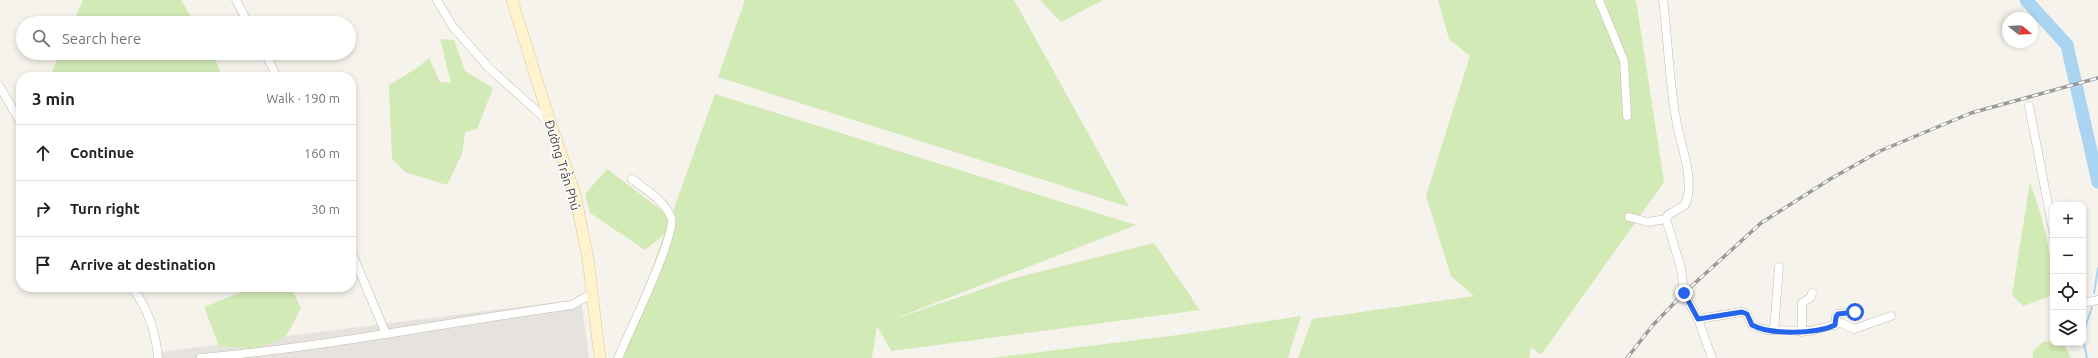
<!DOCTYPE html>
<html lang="en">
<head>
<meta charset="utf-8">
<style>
  :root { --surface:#fff; --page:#f6f6f6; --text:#222; --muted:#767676; --line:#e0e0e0 }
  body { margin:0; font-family:Ubuntu,sans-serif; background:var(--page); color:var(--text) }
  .controls { position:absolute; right:12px; bottom:12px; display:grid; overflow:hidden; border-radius:8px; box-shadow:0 2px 6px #0003 }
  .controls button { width:36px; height:36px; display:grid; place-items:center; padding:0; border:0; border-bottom:1px solid var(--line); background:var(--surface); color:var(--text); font:20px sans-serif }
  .compass { position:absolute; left:2002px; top:12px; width:36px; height:36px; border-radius:50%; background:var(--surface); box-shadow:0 2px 6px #0003; rotate:108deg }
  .stop { position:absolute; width:12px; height:12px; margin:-9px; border:3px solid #2563eb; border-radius:50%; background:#fff }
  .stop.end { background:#2563eb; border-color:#fff; box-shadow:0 1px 4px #0008 }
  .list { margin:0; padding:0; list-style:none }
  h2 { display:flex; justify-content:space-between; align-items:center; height:52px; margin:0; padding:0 16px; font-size:17px }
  h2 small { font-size:13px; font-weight:400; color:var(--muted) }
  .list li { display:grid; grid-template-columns:26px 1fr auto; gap:12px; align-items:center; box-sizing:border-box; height:56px; padding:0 16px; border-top:1px solid var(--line) }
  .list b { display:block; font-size:15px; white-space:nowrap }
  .list em { font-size:13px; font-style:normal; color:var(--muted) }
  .icon { flex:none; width:22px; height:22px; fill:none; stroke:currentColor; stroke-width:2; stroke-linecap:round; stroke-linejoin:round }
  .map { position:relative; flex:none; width:2098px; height:358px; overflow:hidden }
  .search { position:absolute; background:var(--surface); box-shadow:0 2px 6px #0003; left:16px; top:16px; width:340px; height:44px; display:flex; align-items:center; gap:10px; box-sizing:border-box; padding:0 14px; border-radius:22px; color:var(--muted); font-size:15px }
  .panel { position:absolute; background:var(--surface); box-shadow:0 2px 6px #0003; left:16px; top:72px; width:340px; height:220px; border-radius:16px }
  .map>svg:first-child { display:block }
</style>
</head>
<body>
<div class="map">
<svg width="2098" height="358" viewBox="0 0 2098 358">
  <rect width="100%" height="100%" fill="#f6f3ec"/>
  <path fill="#e6e2dd" d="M581,299L589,358H161L160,352Z"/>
  <g fill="#d2eab5">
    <path d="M83,0H181L195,23H73Z"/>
    <path d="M745,0H1014L1129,207L718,77Z"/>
    <path d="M1040,0H1103L1061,22Z"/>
    <path d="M1438,0H1636L1664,182L1541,355L1531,347L1529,358H1298L1312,319L1474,296L1451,276L1426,196L1470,56L1449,39Z"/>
    <path d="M440,39L454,40L465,71L493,88L477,129L465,132L462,154L447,185L405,172L392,159L389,85L417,68L429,58L440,82L451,83Z"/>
    <path d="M60,53H213L222,77H50Z"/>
    <path d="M715,94L1136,225L889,321L1015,278L1154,243L1200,310L891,351L877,326L872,358H620L664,235L645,250L590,213L585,194L607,169L671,217Z"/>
    <path d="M2030,182C2043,219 2053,255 2053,295L2023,306L2012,295Z"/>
    <path d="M254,287H291L301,308L287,335L278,340L254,349L219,346L204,307Z"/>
    <path d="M1301,316L1288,358H991L1178,335Z"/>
    <path d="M2053,341V343H2063L2071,358H2033V351L2043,342Z"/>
  </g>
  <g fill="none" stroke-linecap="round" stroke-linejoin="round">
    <g stroke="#a9d4f2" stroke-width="2">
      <path d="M2094,293L2098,268"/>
      <path d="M2083,334L2092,307"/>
      <path d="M2083,338L2087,358"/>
    </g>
    <path stroke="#a9d4f2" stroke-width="13" d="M2026,0L2067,45L2098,182"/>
    <defs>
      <g id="street">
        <path d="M236,0L248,23"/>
        <path d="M437,0L453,27L489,68L549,122"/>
        <path d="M1599,0L1624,61L1627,116"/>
        <path d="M1663,0C1668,39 1669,80 1676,119C1680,143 1696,182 1685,205L1668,215L1666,219L1681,268L1684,293L1698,319L1712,358"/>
        <path d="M265,53L277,77"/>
        <path d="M0,87L21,123"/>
        <path d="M2029,106L2053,230"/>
        <path d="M1629,217L1648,222L1666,219"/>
        <path d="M351,251L386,334"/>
        <path d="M132,287C147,307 156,333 158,358"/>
        <path d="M2083,303L2098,300"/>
        <path d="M1698,319L1742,312L1747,314L1752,325L1756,327L1767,330L1810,331L1841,323L1854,329L1891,316"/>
        <path d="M1835,325L1836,317L1838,314L1855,312"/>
        <path d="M1774,330L1779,267"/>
        <path d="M1802,332V303L1811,297L1812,293"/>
        <path d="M201,358C326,347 448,322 572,305L593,293"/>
        <path d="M618,358C627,337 678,232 671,217C664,200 646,190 632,179"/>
      </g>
      <path id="secondary" d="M512,0L550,122L575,194L588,259L600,358"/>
    </defs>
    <use href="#street" stroke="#c2bbae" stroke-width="9"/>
    <use href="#secondary" stroke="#d6c79b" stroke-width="12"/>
    <use href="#street" stroke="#fff" stroke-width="8"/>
    <use href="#secondary" stroke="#fff3cd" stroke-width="11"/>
    <defs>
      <path id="rail" d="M1627,358L1653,325L1684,293L1761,223L1832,178L1880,151L1971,113L2098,78"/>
    </defs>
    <use href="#rail" stroke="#9a9a9a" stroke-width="3.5"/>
    <use href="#rail" stroke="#fff" stroke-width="2" stroke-dasharray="6" stroke-linecap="butt"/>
  </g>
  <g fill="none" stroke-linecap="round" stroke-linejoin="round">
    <path stroke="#2563eb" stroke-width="5" d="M1684,293L1698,319L1742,312L1747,314L1752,325C1770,335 1816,334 1835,325L1836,317L1838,314L1855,312"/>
  </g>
  <g text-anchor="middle" stroke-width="3" stroke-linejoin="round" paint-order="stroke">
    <g font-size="13" fill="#4b4439" stroke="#fff">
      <text transform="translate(563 165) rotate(73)" y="5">Đường Trần Phú</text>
    </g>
  </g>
</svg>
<div class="controls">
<button>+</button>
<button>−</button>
<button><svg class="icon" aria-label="locate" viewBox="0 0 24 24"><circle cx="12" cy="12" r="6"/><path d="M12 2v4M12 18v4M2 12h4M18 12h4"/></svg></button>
<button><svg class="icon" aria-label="layers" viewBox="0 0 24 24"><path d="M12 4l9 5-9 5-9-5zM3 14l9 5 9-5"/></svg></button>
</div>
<svg class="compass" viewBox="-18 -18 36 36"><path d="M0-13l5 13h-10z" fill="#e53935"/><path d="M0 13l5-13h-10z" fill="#767676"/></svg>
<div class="stop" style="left:1855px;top:312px"></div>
<div class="stop end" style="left:1684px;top:293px"></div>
<div class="search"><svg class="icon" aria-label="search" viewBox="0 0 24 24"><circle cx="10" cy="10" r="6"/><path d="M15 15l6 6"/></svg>Search here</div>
<section class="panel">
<h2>3 min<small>Walk · 190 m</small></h2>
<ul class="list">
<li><svg class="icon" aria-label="ahead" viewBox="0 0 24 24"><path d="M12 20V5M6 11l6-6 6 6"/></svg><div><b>Continue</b></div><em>160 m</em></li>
<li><svg class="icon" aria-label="right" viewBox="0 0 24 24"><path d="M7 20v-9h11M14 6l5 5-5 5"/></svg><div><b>Turn right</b></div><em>30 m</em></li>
<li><svg class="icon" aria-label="arrive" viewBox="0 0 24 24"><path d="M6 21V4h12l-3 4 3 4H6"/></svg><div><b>Arrive at destination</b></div></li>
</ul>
</section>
</div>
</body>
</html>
